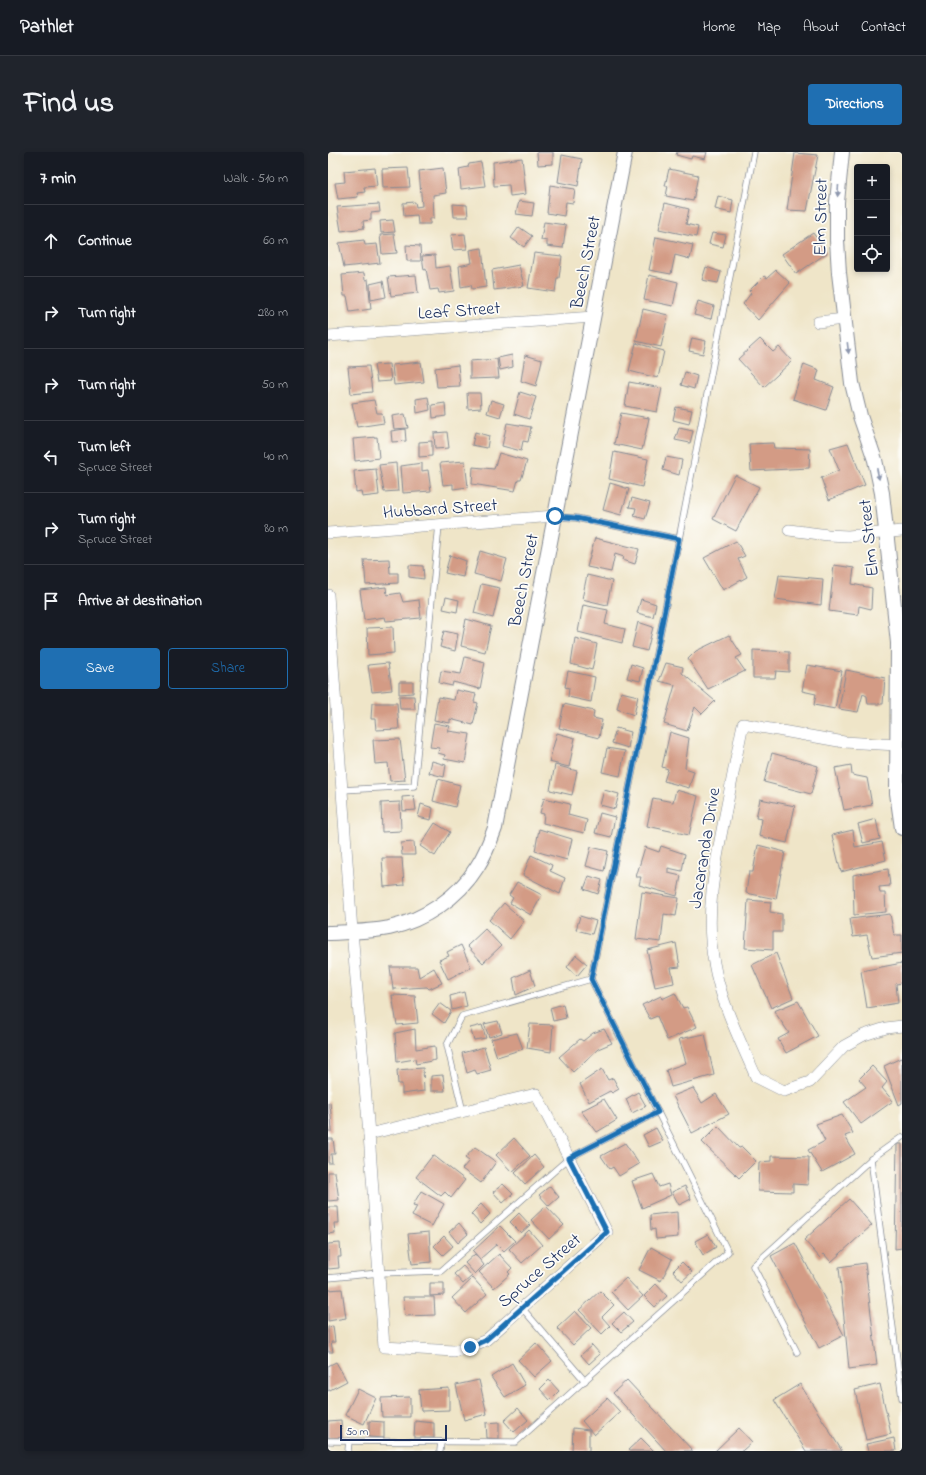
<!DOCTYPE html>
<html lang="en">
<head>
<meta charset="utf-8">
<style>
  :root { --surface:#171b24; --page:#20242c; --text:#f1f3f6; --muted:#9ea1a6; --line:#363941; --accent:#1f6fb2 }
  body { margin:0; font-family:"Indie Flower",sans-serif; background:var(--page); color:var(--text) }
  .controls { position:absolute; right:12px; top:12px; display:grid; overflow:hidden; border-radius:4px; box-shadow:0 2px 6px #0003 }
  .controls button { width:36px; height:36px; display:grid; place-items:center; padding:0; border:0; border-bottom:1px solid var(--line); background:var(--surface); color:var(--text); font:20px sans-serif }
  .scale { position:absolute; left:12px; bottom:10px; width:107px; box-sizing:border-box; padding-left:4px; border:2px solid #1b2f5e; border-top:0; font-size:11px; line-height:14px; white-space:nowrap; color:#1b2f5e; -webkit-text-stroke:3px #fdfcf7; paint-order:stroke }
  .stop { position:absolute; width:12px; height:12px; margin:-9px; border:3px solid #1f6fb2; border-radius:50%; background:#fff }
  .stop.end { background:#1f6fb2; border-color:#fff; box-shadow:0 1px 4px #0008 }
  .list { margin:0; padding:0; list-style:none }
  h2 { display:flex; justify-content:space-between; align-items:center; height:52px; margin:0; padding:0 16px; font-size:17px }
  h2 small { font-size:13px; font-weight:400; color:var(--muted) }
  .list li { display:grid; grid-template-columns:26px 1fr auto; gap:12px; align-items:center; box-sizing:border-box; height:72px; padding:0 16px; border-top:1px solid var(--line) }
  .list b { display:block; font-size:15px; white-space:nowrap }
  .list p { margin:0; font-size:13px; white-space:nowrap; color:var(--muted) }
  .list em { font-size:13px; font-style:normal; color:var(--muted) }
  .actions { display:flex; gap:8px; padding:12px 16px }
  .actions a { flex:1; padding:9px 0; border:1px solid var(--accent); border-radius:4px; text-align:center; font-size:14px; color:var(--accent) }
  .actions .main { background:var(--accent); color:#fff }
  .icon { flex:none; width:22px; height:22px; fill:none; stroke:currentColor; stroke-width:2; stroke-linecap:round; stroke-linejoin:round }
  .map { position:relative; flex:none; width:574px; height:1299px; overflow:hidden; border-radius:4px }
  header { display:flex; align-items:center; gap:24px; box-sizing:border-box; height:56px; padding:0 20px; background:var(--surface); border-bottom:1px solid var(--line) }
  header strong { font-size:19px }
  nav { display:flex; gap:22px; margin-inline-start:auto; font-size:14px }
  .intro { display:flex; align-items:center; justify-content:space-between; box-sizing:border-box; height:96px; padding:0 24px }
  h1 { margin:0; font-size:28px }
  .button { padding:10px 18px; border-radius:4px; background:var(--accent); color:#fff; font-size:14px; font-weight:700 }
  main { display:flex; gap:24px; padding:0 24px }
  aside { flex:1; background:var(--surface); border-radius:4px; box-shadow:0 2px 6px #0003 }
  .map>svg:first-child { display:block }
</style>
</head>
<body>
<header>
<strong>Pathlet</strong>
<nav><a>Home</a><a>Map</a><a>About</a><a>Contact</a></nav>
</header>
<div class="intro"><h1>Find us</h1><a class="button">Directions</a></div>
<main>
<aside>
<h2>7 min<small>Walk · 510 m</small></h2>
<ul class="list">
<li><svg class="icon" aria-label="ahead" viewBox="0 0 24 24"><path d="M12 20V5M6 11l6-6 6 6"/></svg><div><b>Continue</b></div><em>60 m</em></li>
<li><svg class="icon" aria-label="right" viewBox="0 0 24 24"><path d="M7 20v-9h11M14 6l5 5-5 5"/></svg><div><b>Turn right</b></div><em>280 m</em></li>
<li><svg class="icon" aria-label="right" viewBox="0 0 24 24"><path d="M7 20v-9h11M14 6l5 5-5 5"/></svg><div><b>Turn right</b></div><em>50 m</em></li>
<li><svg class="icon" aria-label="left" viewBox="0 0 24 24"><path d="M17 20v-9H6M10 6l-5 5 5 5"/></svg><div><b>Turn left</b><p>Spruce Street</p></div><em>40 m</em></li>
<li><svg class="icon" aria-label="right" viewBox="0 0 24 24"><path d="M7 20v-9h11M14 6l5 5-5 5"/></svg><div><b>Turn right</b><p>Spruce Street</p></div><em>80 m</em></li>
<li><svg class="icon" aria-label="arrive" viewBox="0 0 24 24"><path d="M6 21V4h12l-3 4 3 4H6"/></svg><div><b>Arrive at destination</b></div></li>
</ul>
<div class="actions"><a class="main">Save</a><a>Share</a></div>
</aside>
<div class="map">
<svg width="574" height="1299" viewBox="0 0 574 1299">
  <rect width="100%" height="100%" fill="#fdfcf7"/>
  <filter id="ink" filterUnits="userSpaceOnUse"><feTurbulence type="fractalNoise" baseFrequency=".025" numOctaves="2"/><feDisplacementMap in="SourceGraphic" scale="8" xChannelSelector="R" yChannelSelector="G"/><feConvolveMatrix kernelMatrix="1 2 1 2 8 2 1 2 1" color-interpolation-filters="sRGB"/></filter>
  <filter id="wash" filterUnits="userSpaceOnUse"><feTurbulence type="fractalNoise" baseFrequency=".012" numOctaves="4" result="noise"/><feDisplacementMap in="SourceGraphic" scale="16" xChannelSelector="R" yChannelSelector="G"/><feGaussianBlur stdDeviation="0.9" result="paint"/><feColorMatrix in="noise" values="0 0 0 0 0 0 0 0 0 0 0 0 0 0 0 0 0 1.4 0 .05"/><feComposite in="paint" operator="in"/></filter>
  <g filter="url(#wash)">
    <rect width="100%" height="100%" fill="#efe5c8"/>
    <g id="blocks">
      <g fill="#d39b85">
        <path d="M209,0H225V12L210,13Z"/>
        <path d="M349,0H379L377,7L364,4L363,7L348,3Z"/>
        <path d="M467,1L490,3L479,59L459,58Z"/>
        <path d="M234,3L254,7L250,34L230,30Z"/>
        <path d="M194,6L198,42L182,44L181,33L166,34L165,10Z"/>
        <path d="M153,10L157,34L133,37L131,17L140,15L141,12Z"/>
        <path d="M47,16L49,34L36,35L37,40L29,41L30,45L10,47L7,31L17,30L16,19Z"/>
        <path d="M80,16L82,35L55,36L54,17Z"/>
        <path d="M115,16L118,41L105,43L106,66H102V72H90L89,63L76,64L75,51L87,50L88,55L94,54L91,19Z"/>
        <path d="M341,17L370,23L365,49L338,44L340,34H337Z"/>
        <path d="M222,33L247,37L245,51L238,50L236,64L219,61Z"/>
        <path d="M390,44L405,48L403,61L387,57Z"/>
        <path d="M191,49L206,51L204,64L188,62Z"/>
        <path d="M337,51L361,57L358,72L370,75L368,85L331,77Z"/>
        <path d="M51,52L52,60L43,61V68L35,69L36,76L13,79L9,55Z"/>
        <path d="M125,52L139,53L140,65H126Z"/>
        <path d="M65,68L67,80L53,81L52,69Z"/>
        <path d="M216,70L238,73L235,96L219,94V89L213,88Z"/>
        <path d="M191,75L204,84L196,95L183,86Z"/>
        <path d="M384,81L398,83L395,95L381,92Z"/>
        <path d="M485,81L499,101L468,122L454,102Z"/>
        <path d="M66,82L69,101L54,102L52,83Z"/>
        <path d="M137,82L139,97L125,98L123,83Z"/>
        <path d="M328,85L365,93L362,107L347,103L343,122L321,118Z"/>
        <path d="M36,88L37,93L49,92L52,111L16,115L11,91Z"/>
        <path d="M78,93L92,94L93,109H79Z"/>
        <path d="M154,96L158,135L144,137L143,133L133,135L131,114L144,111L142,98Z"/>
        <path d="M206,101L234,104L231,126H229L227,140L200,136Z"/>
        <path d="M107,103L108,116L122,114L126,139L111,141L110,137L102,138L98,117L96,118L94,104Z"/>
        <path d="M191,113L196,134L166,138L164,118Z"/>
        <path d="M378,115L393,120L390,131L374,128Z"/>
        <path d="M448,118L462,131L430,168L415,152L423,141L421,139L436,124L439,126Z"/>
        <path d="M36,121L37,128L40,127L43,157L22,160L19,144H16L14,123Z"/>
        <path d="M88,123L90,141L63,144L60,125Z"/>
        <path d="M321,123L350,130L345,154L316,148Z"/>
        <path d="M55,129L58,145L43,148L42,132Z"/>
        <path d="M370,149L386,154L383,167L366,163Z"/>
        <path d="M315,157L340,163L333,195L308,189Z"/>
        <path d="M364,186L378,189L375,202L361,199Z"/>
        <path d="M432,187L445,200L451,195L464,209L436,235L410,207Z"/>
        <path d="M308,191L336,199L330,226L301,219Z"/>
        <path d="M184,203L185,215L172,218L170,206Z"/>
        <path d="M197,203L214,208L208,234L193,229Z"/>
        <path d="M169,207L171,226L142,227V209Z"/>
        <path d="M93,210L96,230L66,233L64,213Z"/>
        <path d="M61,212L63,229L49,230L46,213Z"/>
        <path d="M476,212L491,218L488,228L506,235L498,258L465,247Z"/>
        <path d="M130,213L132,234L109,235L107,216Z"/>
        <path d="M41,214L44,240L23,242L20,215Z"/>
        <path d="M357,220L369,224L366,237L353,233Z"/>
        <path d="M301,230L334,236L329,260L297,254Z"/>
        <path d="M192,240L208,245L201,267L186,262Z"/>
        <path d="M139,241H152L153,256L140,257Z"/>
        <path d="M100,245L102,258L89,261L88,247Z"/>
        <path d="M46,248L49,261H54L56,271L29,275L24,251Z"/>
        <path d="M163,248L176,252L172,265L159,261Z"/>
        <path d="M117,251L118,264L105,266L104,253Z"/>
        <path d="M348,255L364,258L361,272L345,268Z"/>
        <path d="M293,261L321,266L314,298L286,292Z"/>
        <path d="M77,262L80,276L66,277L64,264Z"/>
        <path d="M179,271L203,275L200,290L195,289L193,299L174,294Z"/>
        <path d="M351,276L365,279L362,291L347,288Z"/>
        <path d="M77,277L78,289L64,290L63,279Z"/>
        <path d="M119,280L121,296L107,297L106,281Z"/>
        <path d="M147,280L161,284L159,296L144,293Z"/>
        <path d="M49,285L51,306L27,309L25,287Z"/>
        <path d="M104,289V304L91,305V290Z"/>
        <path d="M445,291L446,296L482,297L481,316L423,319L421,292Z"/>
        <path d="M520,291L537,333L501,348L493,326L511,318L502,296Z"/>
        <path d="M286,300L320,307L314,335L281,327Z"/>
        <path d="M171,301L199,309L193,328H190L187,339L144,332L145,315L166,317Z"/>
        <path d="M338,305L354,308L351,323L335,318Z"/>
        <path d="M137,309L140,335L125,337V332L115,333L112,311Z"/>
        <path d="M68,311L70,339L56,340L51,313Z"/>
        <path d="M94,311V319L100,318L103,339L75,341L73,314Z"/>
        <path d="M48,317L51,343L34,345L33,339L28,340L26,319Z"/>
        <path d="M407,323L431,335L408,379L385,367Z"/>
        <path d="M282,331L301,337L293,363L275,358Z"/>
        <path d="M304,346L322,351L317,367L306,364L308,356L301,355Z"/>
        <path d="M267,386L311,397L307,412L295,408L296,405L287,402L283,420L259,415Z"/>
        <path d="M408,389L417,404L410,407L419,425L395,438L376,406Z"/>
        <path d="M152,399L179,407L173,429L146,422Z"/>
        <path d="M122,403L138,409L135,425L117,421Z"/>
        <path d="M61,407L62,421H70V431L38,433L36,408Z"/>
        <path d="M81,413L95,414L96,427L81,425Z"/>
        <path d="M506,413L526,416L524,432L544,436L543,457L531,454L530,463L501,459Z"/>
        <path d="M259,423L284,429L279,453L254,447Z"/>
        <path d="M451,423L495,427L493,453L447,447Z"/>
        <path d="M153,432L172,436L165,466L146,461Z"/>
        <path d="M58,435L59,443L72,441L75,450L91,448L93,466L58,469L57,465L36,468L32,438Z"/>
        <path d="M118,445L131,448L129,460L115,457Z"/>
        <path d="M313,447L328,452L325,465L309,461Z"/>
        <path d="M255,453L280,458L277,472L297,477L294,491L250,480Z"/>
        <path d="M138,467L163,474L157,500L133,494Z"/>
        <path d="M310,470L325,475L319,499L304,495Z"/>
        <path d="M65,475L66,501L40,503L39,476Z"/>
        <path d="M116,479L130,482L127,499L112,495Z"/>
        <path d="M401,483L414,503L408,506L417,519L380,537L360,507L368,499Z"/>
        <path d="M247,486L269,492L264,518L243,512Z"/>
        <path d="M425,498L461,500V520L448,519L447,526H425Z"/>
        <path d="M137,505L157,510L152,537L125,530L124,534L111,531L113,519L133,522Z"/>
        <path d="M60,511L64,538L44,540L40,513Z"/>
        <path d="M338,511L355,515L354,521L387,549L374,562L367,555L359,579L336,572L347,533L331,529Z"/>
        <path d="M303,512L315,516L312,529L299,526Z"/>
        <path d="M479,513L514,519L507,557L486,553L488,542L474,539Z"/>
        <path d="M518,518L557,526L555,552H540L539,544L535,542L530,560L511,557Z"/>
        <path d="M240,519L267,525L263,550L240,545L241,536L237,535Z"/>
        <path d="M71,530H85V541L71,542Z"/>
        <path d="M128,538L148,542L146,550L150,551L145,573L122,567V571L106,568L110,545L126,548Z"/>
        <path d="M293,540L310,544L306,563L289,557Z"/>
        <path d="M71,544H86L87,557H72Z"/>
        <path d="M44,551H69L71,577L48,578L47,567H43Z"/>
        <path d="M236,552L266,559L265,566L274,568L271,586L231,576Z"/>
        <path d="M106,571L122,574L120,579L142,582L137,611L116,607L117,603L110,601L111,596L102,595Z"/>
        <path d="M288,576L303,580L300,596L284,591Z"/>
        <path d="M342,580L361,586L357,616L366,619L361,636L336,629L340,617L334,615Z"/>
        <path d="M229,581L247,586L241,615L221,610Z"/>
        <path d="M72,587L77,628L62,629L60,611L47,612L45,588Z"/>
        <path d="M279,596L297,599L292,624L274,620Z"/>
        <path d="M444,601L490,614L483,642L436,630Z"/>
        <path d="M104,609L118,613L116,625L101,621Z"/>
        <path d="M227,613L249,619L244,643L222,638Z"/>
        <path d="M523,613L524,623L539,626L544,653L516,658L507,616Z"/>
        <path d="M110,627L132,633L127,655L105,649Z"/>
        <path d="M276,638L291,642L287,657L272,653Z"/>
        <path d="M348,638L370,644L361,683L319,674L325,646L345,650Z"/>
        <path d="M86,644L88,658L75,659L74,645Z"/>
        <path d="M216,646L242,652L240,663L259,668L256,681L215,671L216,662L212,661Z"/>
        <path d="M432,647L467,654L459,691L431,684L434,667L428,666Z"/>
        <path d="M72,650L73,679L54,680L53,651Z"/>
        <path d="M93,652L105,656L103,668L90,665Z"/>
        <path d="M272,661L287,665L283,685L267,681Z"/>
        <path d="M548,667L552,687L535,691L530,672Z"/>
        <path d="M107,671L122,680L107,704L92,694Z"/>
        <path d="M211,677L244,687L239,708L207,699Z"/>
        <path d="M525,678L527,695L554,690L558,708L513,720L504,683Z"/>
        <path d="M86,690L87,703H74L73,691Z"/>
        <path d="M430,693L457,700L448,747L418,741L421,720H425Z"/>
        <path d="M333,694L357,702L354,719L340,716V721L353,724L349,744L311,733L313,725H308L317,695L331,700Z"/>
        <path d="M263,695L280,699L276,719L258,714Z"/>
        <path d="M203,703L224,713L222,719L237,726L232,742L195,723Z"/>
        <path d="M54,706H74L76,733L56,735Z"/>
        <path d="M560,717L562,734L551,735L552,741H557L558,760L526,763L525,723Z"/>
        <path d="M261,724L274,728L270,742L256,737Z"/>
        <path d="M189,730L214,743L203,763L182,751L185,746L181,743Z"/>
        <path d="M314,740L351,746L348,764L336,762L333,790L308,787Z"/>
        <path d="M420,748L443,750L442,760L454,762V780H445V798L417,796Z"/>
        <path d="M176,751L196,769L182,787L161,768Z"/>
        <path d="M562,762L566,783H574V801L544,805L539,783L525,785L522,767Z"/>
        <path d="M252,764L268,769L264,782L248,778Z"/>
        <path d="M157,777L173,794L155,811L139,794Z"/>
        <path d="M348,791L352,815L343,816L346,831L327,835L319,798Z"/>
        <path d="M133,793L143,815L120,827L111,808L121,804L119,800Z"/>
        <path d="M448,801L465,846L443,856L424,813Z"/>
        <path d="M248,803L259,812L249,824L239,815Z"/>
        <path d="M574,811V831L568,832L570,851L539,856L533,819Z"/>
        <path d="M62,815H89L91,825L106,816L114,831L101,837L99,835L65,837Z"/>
        <path d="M202,818L207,834L188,843L185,826Z"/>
        <path d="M136,840L139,854L124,858L122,844Z"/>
        <path d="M347,841L355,856L359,855L369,875L339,888L329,864L322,867L314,853L333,844L334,847Z"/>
        <path d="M64,843L87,844L90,871L69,873Z"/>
        <path d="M470,849L490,884L458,901L450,887L461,881L446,859Z"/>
        <path d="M112,851L123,859L116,871L104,862Z"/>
        <path d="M235,852L238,866L225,869L222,856Z"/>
        <path d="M170,869L174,881L161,885L156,872Z"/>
        <path d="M202,872L225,873L223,900L199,896Z"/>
        <path d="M154,873L158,886L146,888L142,876Z"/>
        <path d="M87,877L88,897L107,894L108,908L88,912L87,907L69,910L67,881Z"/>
        <path d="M276,877L284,891L270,897L245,920L231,905L252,887L255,889L265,881Z"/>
        <path d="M189,881L195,897L169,905L163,887Z"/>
        <path d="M377,882L386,923L343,935L338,918L358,911L351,887Z"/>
        <path d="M156,895L163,918L149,922L147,918L139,921L134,901Z"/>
        <path d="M573,906L574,908V951L571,953L556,914Z"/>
        <path d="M544,914L559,930L554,936L565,949L533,972L516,950L538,935L531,927Z"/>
        <path d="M95,916L96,939L74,942V932H70L69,918Z"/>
        <path d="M274,917L280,928L285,926L291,937L284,941L282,939L261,950L252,932Z"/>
        <path d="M115,923L117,939H103V924Z"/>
        <path d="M365,936L374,951L388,942L401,962L364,981L345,944Z"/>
        <path d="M310,940L318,954L304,961L298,947Z"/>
        <path d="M276,947L289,968L269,980L253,959Z"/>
        <path d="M2,950L4,979H0V951Z"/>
        <path d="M514,963L525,981L517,984L527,1002L494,1020L480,998L497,989L488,972Z"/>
        <path d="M390,974L411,996L414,995L428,1009L411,1026L374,990Z"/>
        <path d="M328,976L335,989L321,995L315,983Z"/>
        <path d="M186,986L202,1004L184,1020L168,1003Z"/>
        <path d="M0,987H5L7,1002H3L4,1011H0Z"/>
        <path d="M297,991L311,1012L291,1024L285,1015L282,1017L273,1004Z"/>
        <path d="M569,992H574V1096L567,1097Z"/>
        <path d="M147,995L168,1010L153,1031L134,1017L141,1009L137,1006Z"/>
        <path d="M105,1003L137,1028L123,1046L117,1040L113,1044L88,1025Z"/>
        <path d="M206,1003L216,1015L197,1032L187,1021Z"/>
        <path d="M443,1004L481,1005L480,1033L465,1032V1040L430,1039L431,1010L443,1009Z"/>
        <path d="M0,1020H7L11,1048L0,1049Z"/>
        <path d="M325,1022L331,1035L340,1032L343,1043L314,1056L304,1029Z"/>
        <path d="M175,1032L185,1042L175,1051L165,1040Z"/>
        <path d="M222,1034L231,1045L221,1054L211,1043Z"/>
        <path d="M357,1034L363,1047L351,1053L344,1040Z"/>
        <path d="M93,1039L116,1052L104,1074L84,1064L89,1054L85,1053Z"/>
        <path d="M521,1047L544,1073L503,1110L496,1102L492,1106L476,1088Z"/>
        <path d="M153,1052L162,1062L152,1072L143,1062Z"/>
        <path d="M218,1054L236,1073L221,1087L203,1068Z"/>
        <path d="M0,1055H10L11,1071H6L7,1081L0,1082Z"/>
        <path d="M349,1060L350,1085L328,1087L327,1077L323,1078L322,1063Z"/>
        <path d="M191,1061L202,1073L193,1081L182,1070Z"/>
        <path d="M131,1071L140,1082L130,1091L121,1080Z"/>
        <path d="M172,1074L187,1089L176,1099L169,1092L152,1107L145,1099Z"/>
        <path d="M201,1078L214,1093L194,1111L181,1097Z"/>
        <path d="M101,1080L103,1110L84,1112L80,1082Z"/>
        <path d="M380,1082L388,1095L375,1103L367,1089Z"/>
        <path d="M116,1084L125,1094L115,1103L106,1094Z"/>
        <path d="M12,1091L13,1105H10L11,1116L0,1117V1092Z"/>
        <path d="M467,1091L516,1183L491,1196L443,1104Z"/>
        <path d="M323,1095L344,1107L333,1129L311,1118Z"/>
        <path d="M147,1102L156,1113L147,1122L137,1111Z"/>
        <path d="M171,1102L184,1116L180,1120L182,1122L166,1136L151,1120Z"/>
        <path d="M354,1110L364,1120L354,1129L345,1119Z"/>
        <path d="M537,1111L549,1213L521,1217L511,1115Z"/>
        <path d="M135,1114L144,1124L135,1132L126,1122Z"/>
        <path d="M145,1126L159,1142L138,1161L124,1146Z"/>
        <path d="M298,1126L315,1144L300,1158L283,1140Z"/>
        <path d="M102,1131H116V1143L102,1144Z"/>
        <path d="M328,1132L339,1144L327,1155L316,1144Z"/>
        <path d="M14,1137L18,1166L0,1169V1138Z"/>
        <path d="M272,1139L286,1153L274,1165L282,1174L274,1182L251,1158Z"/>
        <path d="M75,1145H106L107,1163L77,1164Z"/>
        <path d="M247,1159L263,1176L245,1193L229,1176Z"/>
        <path d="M296,1160L305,1170L293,1180L284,1171Z"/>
        <path d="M5,1174L7,1190H3L5,1200H0V1175Z"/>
        <path d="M208,1191L224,1209L206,1225L190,1208Z"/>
        <path d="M264,1193L272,1202L261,1212L253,1203Z"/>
        <path d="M8,1210L19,1229L0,1239V1214Z"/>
        <path d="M184,1211L197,1233L177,1245L163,1225Z"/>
        <path d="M151,1228L159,1262L136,1268L128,1233Z"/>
        <path d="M221,1228L231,1239L222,1248L212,1237Z"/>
        <path d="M299,1228L365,1299H338L285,1241Z"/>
        <path d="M472,1232L514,1299H478L446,1248Z"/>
        <path d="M552,1232L563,1282L538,1288L527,1238Z"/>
        <path d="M121,1236V1258L93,1259L91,1238Z"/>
        <path d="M30,1237L48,1246L36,1272L17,1263Z"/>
        <path d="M82,1245V1265H54L53,1246Z"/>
        <path d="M279,1246L292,1260L266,1283L254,1269Z"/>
        <path d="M190,1256L200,1268L186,1280L176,1269Z"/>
        <path d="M13,1268L14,1286H0V1269Z"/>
        <path d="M41,1269L56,1270V1286L41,1285Z"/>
        <path d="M87,1269L106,1271V1286H86Z"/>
        <path d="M171,1270V1287L159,1286L158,1271Z"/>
        <path d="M245,1276L261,1278V1299H244Z"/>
        <path d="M411,1276L424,1290L414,1299H387Z"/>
        <path d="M313,1286L326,1299H301L300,1298Z"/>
        <path d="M566,1286L568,1299H540L538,1292Z"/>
      </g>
    </g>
  </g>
  <g filter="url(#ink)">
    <use href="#blocks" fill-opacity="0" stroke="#858a93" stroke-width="1"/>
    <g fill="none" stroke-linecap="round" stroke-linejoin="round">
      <defs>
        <g id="service">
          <path d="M228,365L248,366L351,387"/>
          <path d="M14,638L86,634L111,373"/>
          <path d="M135,960L119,893L134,864L263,827L351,387L426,0"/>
          <path d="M543,1007L574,1246"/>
          <path d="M0,1126L51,1121L113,1119L241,1006L330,960"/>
          <path d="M194,1156L257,1229"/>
          <path d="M469,1200L425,1114L543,1007L574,985"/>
          <path d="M0,1289L188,1290L400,1100L263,827"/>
          <path d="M20,1299L21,1289"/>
          <path d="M112,1299L113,1290"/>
        </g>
        <g id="minor">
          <path d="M490,170L516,167"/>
          <path d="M0,184L265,165"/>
          <path d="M461,378L500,383L520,384L574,379"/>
          <path d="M0,381L227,364"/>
          <path d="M0,443L24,779L41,982"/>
          <path d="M569,593L516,590L415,572C408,605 402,639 395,673C386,719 377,765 386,811C393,851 412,888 428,925L456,939L482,930L516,894L536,883L558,876L574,874"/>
          <path d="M208,942L279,1080L158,1188L142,1195L126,1199L56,1195L41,982Z"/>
        </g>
        <g id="tertiary">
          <path d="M514,0L509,50V88L511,121L524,231L532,264L547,308L554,341L570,491L569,641L574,676"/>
          <path d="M0,781C20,780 41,780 61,776C96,768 130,746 149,715C157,703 162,690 167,676L297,0"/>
        </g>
      </defs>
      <use href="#service" stroke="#858a93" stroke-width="7"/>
      <use href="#minor" stroke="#858a93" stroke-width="12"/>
      <use href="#tertiary" stroke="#858a93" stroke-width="16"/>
      <use href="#service" stroke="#fff" stroke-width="5.5"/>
      <use href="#minor" stroke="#fff" stroke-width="11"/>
      <use href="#tertiary" stroke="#fff" stroke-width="14"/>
    </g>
    <defs><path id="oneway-solid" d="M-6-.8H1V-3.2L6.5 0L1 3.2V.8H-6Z"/></defs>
    <g fill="#8d97ae">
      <use href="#oneway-solid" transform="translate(510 39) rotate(95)"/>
      <use href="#oneway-solid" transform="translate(520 196) rotate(83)"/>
      <use href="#oneway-solid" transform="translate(550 322) rotate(78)"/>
    </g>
  </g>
  <g fill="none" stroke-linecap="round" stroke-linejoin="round" filter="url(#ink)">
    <path stroke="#1f6fb2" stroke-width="5" d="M142,1195L158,1188L279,1080L241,1006L330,960L263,827L351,387L248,366L227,364"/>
  </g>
  <g text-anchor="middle" stroke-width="3.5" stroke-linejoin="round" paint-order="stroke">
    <g font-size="18" fill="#1b2f5e" stroke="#fdfcf7">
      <text transform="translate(492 65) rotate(-89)" y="6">Elm Street</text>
      <text transform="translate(257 110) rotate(-79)" y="6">Beech Street</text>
      <text transform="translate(131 158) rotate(-4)" y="6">Leaf Street</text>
      <text transform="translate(112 356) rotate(-4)" y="6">Hubbard Street</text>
      <text transform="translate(540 386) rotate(-96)" y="6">Elm Street</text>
      <text transform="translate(195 428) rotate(-79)" y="6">Beech Street</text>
      <text transform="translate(376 696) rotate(-81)" y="6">Jacaranda Drive</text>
      <text transform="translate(211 1118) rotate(-41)" y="6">Spruce Street</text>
    </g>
  </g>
</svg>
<div class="controls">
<button>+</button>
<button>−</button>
<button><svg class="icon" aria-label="locate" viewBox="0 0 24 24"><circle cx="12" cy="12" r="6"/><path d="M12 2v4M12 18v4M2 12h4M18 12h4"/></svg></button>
</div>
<div class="scale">50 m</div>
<div class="stop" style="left:227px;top:364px"></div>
<div class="stop end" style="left:142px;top:1195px"></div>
</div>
</main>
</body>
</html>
